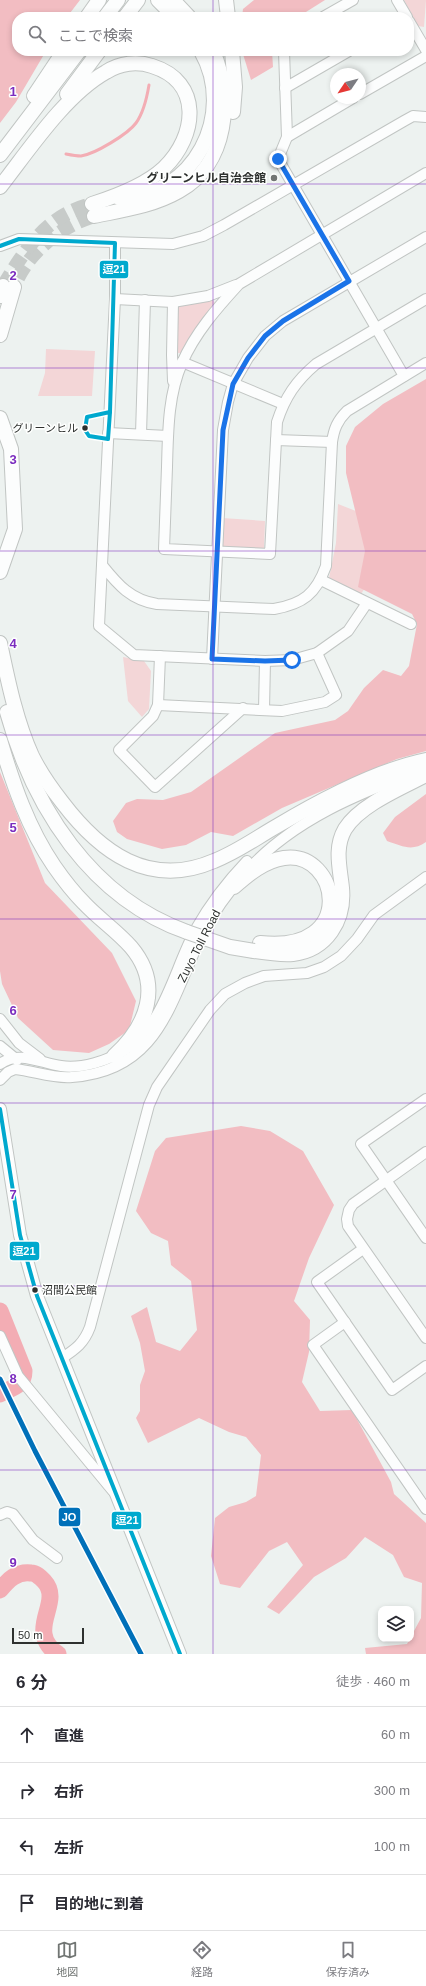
<!DOCTYPE html>
<html lang="ja">
<head>
<meta charset="utf-8">
<style>
  :root { --surface:#fff; --page:#f2f2f3; --text:#2b2b33; --muted:#7c7c81; --line:#e1e1e2; --accent:#717573 }
  body { margin:0; font-family:Helvetica,"Noto Sans JP",sans-serif; background:var(--page); color:var(--text) }
  .controls { position:absolute; right:12px; bottom:12px; display:grid; overflow:hidden; border-radius:8px; box-shadow:0 2px 6px #0003 }
  .controls button { width:36px; height:36px; display:grid; place-items:center; padding:0; border:0; border-bottom:1px solid var(--line); background:var(--surface); color:var(--text); font:20px sans-serif }
  .compass { position:absolute; left:330px; top:68px; width:36px; height:36px; border-radius:50%; background:var(--surface); box-shadow:0 2px 6px #0003; rotate:235deg }
  .scale { position:absolute; left:12px; bottom:10px; width:72px; box-sizing:border-box; padding-left:4px; border:2px solid #2e312f; border-top:0; font-size:11px; line-height:14px; white-space:nowrap; color:#2e312f; -webkit-text-stroke:3px #fefffe; paint-order:stroke }
  .stop { position:absolute; width:12px; height:12px; margin:-9px; border:3px solid #1a73e8; border-radius:50%; background:#fff }
  .stop.end { background:#1a73e8; border-color:#fff; box-shadow:0 1px 4px #0008 }
  .list { margin:0; padding:0; list-style:none }
  h2 { display:flex; justify-content:space-between; align-items:center; height:52px; margin:0; padding:0 16px; font-size:17px }
  h2 small { font-size:13px; font-weight:400; color:var(--muted) }
  .list li { display:grid; grid-template-columns:26px 1fr auto; gap:12px; align-items:center; box-sizing:border-box; height:56px; padding:0 16px; border-top:1px solid var(--line) }
  .list b { display:block; font-size:15px; white-space:nowrap }
  .list em { font-size:13px; font-style:normal; color:var(--muted) }
  .icon { flex:none; width:22px; height:22px; fill:none; stroke:currentColor; stroke-width:2; stroke-linecap:round; stroke-linejoin:round }
  .map { position:relative; flex:none; width:426px; height:1654px; overflow:hidden }
  .search { position:absolute; background:var(--surface); box-shadow:0 2px 6px #0003; left:12px; right:12px; top:12px; height:44px; display:flex; align-items:center; gap:10px; box-sizing:border-box; padding:0 14px; border-radius:16px; color:var(--muted); font-size:15px }
  .sheet { height:276px; background:var(--surface) }
  nav { display:flex; justify-content:space-around; align-items:center; box-sizing:border-box; height:56px; border-top:1px solid var(--line); background:var(--surface); font-size:11px; color:var(--muted) }
  nav a { display:grid; justify-items:center; gap:2px }
  nav .on { color:var(--accent) }
  .map>svg:first-child { display:block }
</style>
</head>
<body>
<div class="map">
<svg width="426" height="1654" viewBox="0 0 426 1654">
  <rect width="100%" height="100%" fill="#edf2f0"/>
  <g fill="#f3d6d7">
    <path d="M404,0H426L424,27L418,26Z"/>
    <path d="M212,299L215,303L196,328L181,353H177V305L197,303Z"/>
    <path d="M46,349L95,351L92,396H38L45,373Z"/>
    <path d="M338,504L366,515L374,574L361,594L329,578L336,543Z"/>
    <path d="M222,518L265,521L264,550L220,547Z"/>
    <path d="M123,657L144,661L151,671L149,709L142,717L128,701Z"/>
  </g>
  <g fill="#f2bdc2">
    <path d="M0,0H80L67,17H17V51H46L16,102L0,123Z"/>
    <path d="M254,0H325L298,17H242L243,9Z"/>
    <path d="M242,51H272L273,67L251,80Z"/>
    <path d="M426,379V751L397,759L282,808L233,836L211,832L186,845L162,849L127,839L117,832L113,821L126,803L137,799L163,800L191,792L275,733L335,720L348,711L364,688L383,670L401,676L409,666L417,624L412,614L358,587L365,551L346,473V446L355,427L383,404Z"/>
    <path d="M0,772L45,883L112,953L136,1001L129,1030L109,1044L89,1053L53,1050L18,1018L2,984L0,971Z"/>
    <path d="M426,794V842C412,852 402,846 387,841L383,833L395,817Z"/>
    <path d="M241,1126L270,1131L303,1151L334,1205L309,1258L294,1301L310,1320L309,1352L302,1382L320,1411L352,1410L391,1482L394,1494L426,1523V1654H366L365,1648L407,1644L421,1618L422,1583L404,1577L393,1555L365,1537L346,1558L314,1577L279,1614L267,1607L303,1565L287,1542L269,1551L240,1588L220,1584L211,1556L215,1518L229,1507L246,1502L256,1496L261,1455L246,1437L229,1432L199,1418L148,1443L136,1418L140,1411V1385L145,1371L140,1343L131,1316L147,1307L156,1342L180,1351L197,1330L191,1281L171,1265L168,1241L151,1233L136,1211L155,1151L166,1138Z"/>
  </g>
  <g fill="none" stroke-linecap="round" stroke-linejoin="round">
    <path stroke="#f3adb4" stroke-width="3" d="M66,154C71,155 76,156 81,156C95,154 128,134 136,123C144,112 147,97 149,85"/>
    <g stroke="#f3adb4" stroke-width="17">
      <path d="M0,1311L24,1371C24,1386 12,1388 0,1394"/>
      <path d="M0,1590C8,1580 17,1571 31,1573C36,1573 40,1577 44,1581C59,1597 41,1616 44,1634C45,1642 51,1650 58,1654"/>
    </g>
    <g stroke="#c7cbc9" stroke-width="14" stroke-dasharray="14 7" stroke-linecap="butt">
      <path d="M18,278C33,248 63,226 94,216"/>
      <path d="M3,286C26,248 47,215 92,204"/>
    </g>
    <defs>
      <g id="minor">
        <path d="M397,0L407,17"/>
        <path d="M323,17L353,0"/>
        <path d="M409,21L426,50"/>
        <path d="M284,51L287,137L278,159L404,376"/>
        <path d="M285,88L349,51"/>
        <path d="M360,94L426,56"/>
        <path d="M287,137L353,98"/>
        <path d="M426,173L239,284C217,308 195,333 182,363C168,395 168,432 167,467C166,495 165,522 164,549L270,554L277,422C285,397 296,381 316,364L426,299"/>
        <path d="M115,243V299L99,626L134,655L265,661L292,660L317,653L348,631L367,603"/>
        <path d="M0,246L19,239L173,244L203,236L224,225L404,121L413,116L426,117"/>
        <path d="M115,299L173,302L208,296L236,285"/>
        <path d="M182,362L283,404"/>
        <path d="M173,381L172,355L173,302"/>
        <path d="M108,433L168,436"/>
        <path d="M141,434L145,300"/>
        <path d="M276,440L332,442"/>
        <path d="M102,565C118,585 131,600 157,604L274,609C303,604 316,594 326,566L332,442C334,429 337,421 347,411L426,363"/>
        <path d="M321,580L411,624"/>
        <path d="M160,656L158,705L153,716L119,750L155,787L243,708"/>
        <path d="M212,659L223,430L228,402L233,384L248,358L265,336L283,321L426,237"/>
        <path d="M158,705L282,711L325,702L336,695L317,653"/>
        <path d="M264,710L265,661"/>
        <path d="M0,1019L19,1043L40,1059"/>
        <path d="M0,1046L17,1060"/>
        <path d="M0,1064C19,1050 40,1063 61,1066C82,1069 107,1061 125,1050C165,1024 174,969 196,929C210,904 227,882 247,861"/>
        <path d="M0,1080L8,1072L15,1069C34,1071 54,1079 72,1077C160,1071 170,1001 202,935C213,913 228,892 245,873C293,819 360,793 426,768"/>
        <path d="M426,1099L361,1144L426,1238"/>
        <path d="M426,1152L353,1204L349,1210L347,1219L348,1226L426,1338"/>
        <path d="M363,1249L317,1282L392,1390L426,1366"/>
        <path d="M345,1322L313,1345L426,1509"/>
        <path d="M0,1336L18,1376L113,1491"/>
        <path d="M62,1358C76,1349 84,1343 90,1327L149,1105L157,1087L210,1010L225,994L245,983L264,976L307,973L324,967L341,956L357,939L374,915L426,877"/>
        <path d="M0,1515L7,1512L13,1514L33,1540L57,1558"/>
      </g>
      <path id="major" d="M0,1109L20,1235L37,1296L180,1654"/>
      <g id="highway">
        <path d="M158,0L175,17"/>
        <path d="M173,0L189,17"/>
        <path d="M226,0L228,17"/>
        <path d="M87,17L99,0"/>
        <path d="M105,17L118,0"/>
        <path d="M125,17L138,0"/>
        <path d="M232,51L235,87L233,112"/>
        <path d="M67,94L99,51"/>
        <path d="M34,96L64,51"/>
        <path d="M0,155L79,51"/>
        <path d="M0,187C29,150 65,95 106,72C120,63 137,61 152,66C203,82 197,136 164,168C147,184 114,197 92,204"/>
        <path d="M119,198C194,198 237,114 201,51"/>
        <path d="M94,216C123,210 153,206 179,191C228,164 233,98 213,51"/>
        <path d="M0,296L3,286"/>
        <path d="M0,335L14,287"/>
        <path d="M0,418L11,449L15,529L0,572"/>
        <path d="M0,643C8,681 16,721 32,756C40,772 51,788 62,802C100,852 149,889 214,861C237,852 256,838 277,826C319,801 378,770 426,760"/>
        <path d="M7,712C33,807 91,898 187,932"/>
        <path d="M0,740C13,784 28,828 54,866C63,879 73,892 84,903C99,919 117,931 131,947C163,985 147,1026 114,1056"/>
        <path d="M234,887C249,874 264,861 284,858C339,850 359,954 260,943"/>
        <path d="M254,951C267,953 280,955 293,954C327,950 345,920 342,888C340,868 334,848 345,829C360,805 401,788 426,775"/>
      </g>
    </defs>
    <use href="#minor" stroke="#c1c5c3" stroke-width="12"/>
    <use href="#major" stroke="#c1c5c3" stroke-width="14"/>
    <use href="#highway" stroke="#c1c5c3" stroke-width="16"/>
    <use href="#minor" stroke="#fcfdfd" stroke-width="10"/>
    <use href="#major" stroke="#fcfdfd" stroke-width="12"/>
    <use href="#highway" stroke="#fcfdfd" stroke-width="14"/>
    <defs>
      <path id="highway-bridge" d="M187,932L230,947L254,951"/>
    </defs>
    <use href="#highway-bridge" stroke="#c1c5c3" stroke-width="16" stroke-linecap="butt"/>
    <use href="#highway-bridge" stroke="#fcfdfd" stroke-width="14"/>
    <defs>
      <g id="bus-1">
        <path d="M0,246L19,239L115,243L110,412"/>
        <path d="M110,412L108,439L89,436L85,430L87,417Z"/>
        <path d="M0,1109L20,1235L37,1296L180,1654"/>
      </g>
    </defs>
    <use href="#bus-1" stroke="#fefffe" stroke-width="7"/>
    <use href="#bus-1" stroke="#00a9ce" stroke-width="4"/>
    <defs>
      <path id="rail-1" d="M0,1379L35,1451L141,1654"/>
    </defs>
    <use href="#rail-1" stroke="#fefffe" stroke-width="8"/>
    <use href="#rail-1" stroke="#0070b9" stroke-width="5"/>
  </g>
  <g fill="none" stroke-linecap="round" stroke-linejoin="round">
    <path stroke="#1a73e8" stroke-width="5" d="M278,159L349,281L283,321L265,336L248,358L233,384L223,430L212,659L265,661L292,660"/>
  </g>
  <path fill="none" stroke="#7b2cbf" stroke-width="1" stroke-opacity="0.55" d="M213,0V17M213,51V1654M0,184H426M0,368H426M0,551H426M0,735H426M0,919H426M0,1103H426M0,1286H426M0,1470H426"/>
  <circle fill="#717573" stroke="#fefffe" stroke-width="1.5" cx="274" cy="178" r="4"/>
  <g fill="#2e312f" stroke="#fefffe" stroke-width="1.5">
    <circle cx="85" cy="428" r="3.5"/>
    <circle cx="35" cy="1290" r="3.5"/>
  </g>
  <g text-anchor="middle" stroke-width="3" stroke-linejoin="round" paint-order="stroke">
    <g font-size="11" fill="#2e312f" stroke="#fefffe" text-anchor="end">
      <text x="78" y="432">グリーンヒル</text>
      <text x="42" y="1294" text-anchor="start">沼間公民館</text>
    </g>
    <g font-size="12" font-weight="bold" fill="#2e312f" stroke="#fefffe" text-anchor="end">
      <text x="266" y="182">グリーンヒル自治会館</text>
    </g>
    <g font-size="12" fill="#2e312f" stroke="#fefffe">
      <text transform="translate(199 946) rotate(-63)" y="4">Zuyo Toll Road</text>
    </g>
  </g>
  <g font-size="13" text-anchor="middle" font-weight="bold" fill="#7b2cbf" stroke="#fefffe" stroke-width="3" stroke-linejoin="round" paint-order="stroke">
    <text x="13" y="96">1</text>
    <text x="13" y="280">2</text>
    <text x="13" y="464">3</text>
    <text x="13" y="648">4</text>
    <text x="13" y="832">5</text>
    <text x="13" y="1015">6</text>
    <text x="13" y="1199">7</text>
    <text x="13" y="1383">8</text>
    <text x="13" y="1567">9</text>
  </g>
  <g stroke="#fefffe" stroke-width="1.5">
    <rect x="99" y="260" width="30" height="19" rx="4" fill="#00a9ce"/>
    <rect x="9" y="1241" width="31" height="20" rx="4" fill="#00a9ce"/>
    <rect x="58" y="1507" width="23" height="20" rx="4" fill="#0070b9"/>
    <rect x="111" y="1511" width="31" height="19" rx="4" fill="#00a9ce"/>
  </g>
  <g font-size="11" text-anchor="middle" font-weight="bold" fill="#fff">
    <text x="114" y="273">逗21</text>
    <text x="24" y="1255">逗21</text>
    <text x="69" y="1521">JO</text>
    <text x="127" y="1524">逗21</text>
  </g>
</svg>
<div class="controls">
<button><svg class="icon" aria-label="layers" viewBox="0 0 24 24"><path d="M12 4l9 5-9 5-9-5zM3 14l9 5 9-5"/></svg></button>
</div>
<svg class="compass" viewBox="-18 -18 36 36"><path d="M0-13l5 13h-10z" fill="#e53935"/><path d="M0 13l5-13h-10z" fill="#7c7c81"/></svg>
<div class="scale">50 m</div>
<div class="stop" style="left:292px;top:660px"></div>
<div class="stop end" style="left:278px;top:159px"></div>
<div class="search"><svg class="icon" aria-label="search" viewBox="0 0 24 24"><circle cx="10" cy="10" r="6"/><path d="M15 15l6 6"/></svg>ここで検索</div>
</div>
<section class="sheet">
<h2>6 分<small>徒歩 · 460 m</small></h2>
<ul class="list">
<li><svg class="icon" aria-label="ahead" viewBox="0 0 24 24"><path d="M12 20V5M6 11l6-6 6 6"/></svg><div><b>直進</b></div><em>60 m</em></li>
<li><svg class="icon" aria-label="right" viewBox="0 0 24 24"><path d="M7 20v-9h11M14 6l5 5-5 5"/></svg><div><b>右折</b></div><em>300 m</em></li>
<li><svg class="icon" aria-label="left" viewBox="0 0 24 24"><path d="M17 20v-9H6M10 6l-5 5 5 5"/></svg><div><b>左折</b></div><em>100 m</em></li>
<li><svg class="icon" aria-label="arrive" viewBox="0 0 24 24"><path d="M6 21V4h12l-3 4 3 4H6"/></svg><div><b>目的地に到着</b></div></li>
</ul>
</section>
<nav>
<a class="on"><svg class="icon" aria-label="map" viewBox="0 0 24 24"><path d="M3 6l6-2 6 2 6-2v14l-6 2-6-2-6 2zM9 4v14M15 6v14"/></svg>地図</a>
<a><svg class="icon" aria-label="directions" viewBox="0 0 24 24"><path d="M12 3l9 9-9 9-9-9zM9 14v-3h6M13 9l2 2-2 2"/></svg>経路</a>
<a><svg class="icon" aria-label="saved" viewBox="0 0 24 24"><path d="M7 4h10v16l-5-4-5 4z"/></svg>保存済み</a>
</nav>
</body>
</html>
